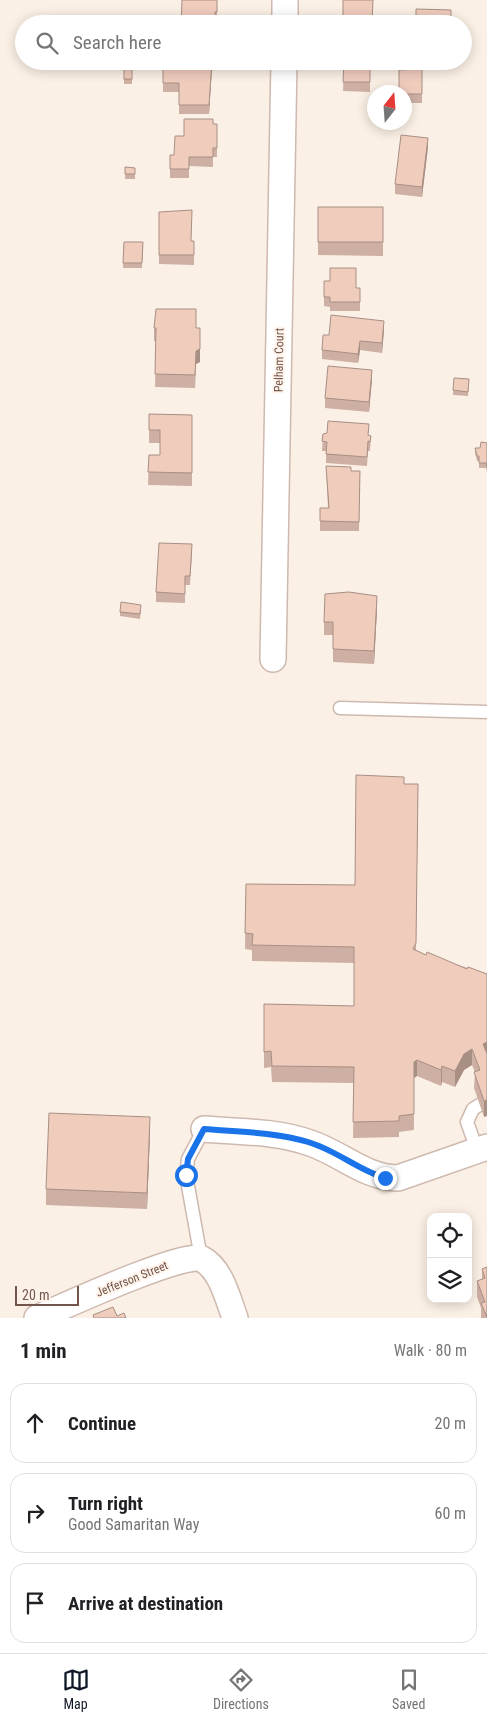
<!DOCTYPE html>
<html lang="en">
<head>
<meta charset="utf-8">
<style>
  :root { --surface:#fff; --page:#f6f6f6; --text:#202124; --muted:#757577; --line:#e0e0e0; --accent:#111827 }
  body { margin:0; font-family:"Roboto Condensed",sans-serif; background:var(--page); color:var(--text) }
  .controls { position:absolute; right:15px; bottom:15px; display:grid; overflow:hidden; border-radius:10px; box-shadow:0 2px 12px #0003 }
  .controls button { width:45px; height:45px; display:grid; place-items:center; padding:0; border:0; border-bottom:1px solid var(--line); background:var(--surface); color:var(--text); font:25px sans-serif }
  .compass { position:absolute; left:367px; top:85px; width:45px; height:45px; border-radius:50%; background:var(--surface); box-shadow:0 2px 12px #0003; rotate:17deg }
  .scale { position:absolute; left:15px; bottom:12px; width:64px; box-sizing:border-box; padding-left:5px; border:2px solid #73554b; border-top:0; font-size:14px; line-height:18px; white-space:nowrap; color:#73554b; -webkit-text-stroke:4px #fef4eb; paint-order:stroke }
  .stop { position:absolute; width:15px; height:15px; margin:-11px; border:4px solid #1a73e8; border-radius:50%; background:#fff }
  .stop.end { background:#1a73e8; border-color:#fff; box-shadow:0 1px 5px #0008 }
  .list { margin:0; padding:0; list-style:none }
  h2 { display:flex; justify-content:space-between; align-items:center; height:65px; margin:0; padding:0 20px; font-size:21px }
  h2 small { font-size:16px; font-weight:400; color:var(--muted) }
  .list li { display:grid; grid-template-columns:32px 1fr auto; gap:15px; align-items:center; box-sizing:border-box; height:80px; margin:0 10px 10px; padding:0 10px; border:1px solid var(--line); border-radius:15px }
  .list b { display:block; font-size:19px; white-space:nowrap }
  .list p { margin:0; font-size:16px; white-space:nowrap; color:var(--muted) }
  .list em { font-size:16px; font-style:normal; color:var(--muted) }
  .icon { flex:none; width:28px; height:28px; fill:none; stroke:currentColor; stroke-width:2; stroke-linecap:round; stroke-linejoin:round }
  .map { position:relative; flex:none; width:487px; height:1318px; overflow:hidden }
  .search { position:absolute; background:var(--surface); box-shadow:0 2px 12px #0003; left:15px; right:15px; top:15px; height:55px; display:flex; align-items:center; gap:12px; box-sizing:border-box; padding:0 18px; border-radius:28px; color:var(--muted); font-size:19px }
  .sheet { height:335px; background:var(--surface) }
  nav { display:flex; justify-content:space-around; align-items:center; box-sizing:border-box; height:70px; border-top:1px solid var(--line); background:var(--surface); font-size:14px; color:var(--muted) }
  nav a { display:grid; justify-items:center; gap:2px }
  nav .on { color:var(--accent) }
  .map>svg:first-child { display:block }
</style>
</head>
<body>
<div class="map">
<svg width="487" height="1318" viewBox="0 0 487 1318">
  <rect width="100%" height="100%" fill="#fbf0e5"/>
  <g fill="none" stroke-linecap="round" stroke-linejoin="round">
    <defs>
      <g id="service">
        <path d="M340,708L487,712"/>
        <path d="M477,1150L467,1122L473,1109L487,1100"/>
        <path d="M201,1258L186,1175L188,1159L204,1129"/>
      </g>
      <g id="minor">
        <path d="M285,24V0"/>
        <path d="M273,659L284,61"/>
        <path d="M204,1129C239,1132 278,1131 310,1143C341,1153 365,1178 398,1178L487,1147"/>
        <path d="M37,1318C60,1308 186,1250 202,1259C221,1269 228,1299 235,1318"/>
      </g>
    </defs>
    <use href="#service" stroke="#ceb9af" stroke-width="15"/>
    <use href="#minor" stroke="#ceb9af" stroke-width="28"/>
    <use href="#service" stroke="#fff" stroke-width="12"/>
    <use href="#minor" stroke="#fff" stroke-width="25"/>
  </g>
  <g fill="#ceafa3">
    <path d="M217,0V21H215V24H181Z"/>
    <path d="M344,61H370V92L343,91Z"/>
    <path d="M163,65L212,67L209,114H179V92H163Z"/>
    <rect x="124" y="69" width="8" height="15"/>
    <path d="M422,69V103H404V92Z"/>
    <path d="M213,124H217V157H213V167L189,166V178H170V155H174L184,136Z"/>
    <path d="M428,147L422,197L395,194V184Z"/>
    <path d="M125,167L135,168V179H125Z"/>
    <path d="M318,207H383V256L318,255Z"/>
    <path d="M159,212L191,241H194V265L159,264Z"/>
    <path d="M124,242H143L142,268H123Z"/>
    <path d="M324,281L356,288H360V311H330V307L324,306Z"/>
    <path d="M154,328H196L200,362L196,364L195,388L155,387L156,341H154Z"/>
    <path d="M384,330L382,353L360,350L358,363L322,359V350L329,335Z"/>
    <path d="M372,379L369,412L325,408V398Z"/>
    <path d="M469,379L468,396L453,395V390Z"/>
    <path d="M149,414L192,415V486L148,485L149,455H160V443H149Z"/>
    <path d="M323,434L371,436L370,451H368L367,466L326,463V451H322Z"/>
    <path d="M487,443V472L486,468H479V461H477L475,453V448H480Z"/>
    <path d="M326,466L351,471H360L359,531H320V508H328Z"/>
    <path d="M192,553L190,585H185V603L156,602V592Z"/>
    <path d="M141,609L140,619L120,616V612Z"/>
    <path d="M377,609L374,664L333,662V635H324V622Z"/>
    <path d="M404,784H418L416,950L426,955L487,974L484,1117L474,1088L475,1072L472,1065L464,1070L455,1087L442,1082L441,1086L417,1076L414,1078V1130L399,1132V1137L353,1138L354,1083L272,1082L271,1067L264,1068V1004L354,1006V963L252,961V950L245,949L246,884L355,885Z"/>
    <path d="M150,1133L147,1209L46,1205V1189Z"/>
    <path d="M487,1267V1318H481V1308L477,1297V1281L482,1280V1269Z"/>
  </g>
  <g fill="#a88f84">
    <path d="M212,61V67L209,114V105Z"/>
    <path d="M428,138V147L422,197V187Z"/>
    <path d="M384,321V330L382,353V343Z"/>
    <path d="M200,328V362L196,364L195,388L196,351Z"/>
    <path d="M360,341V350L358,363V354Z"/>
    <path d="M372,370V379L369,412V402Z"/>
    <path d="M377,596V609L374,664V651Z"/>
    <path d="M487,1042V1058L483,1044Z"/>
    <path d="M472,1049V1065L464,1070L455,1087V1071L464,1054Z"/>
    <path d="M417,1060V1076L414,1078V1130V1062Z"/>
    <path d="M442,1066V1082L441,1086V1070Z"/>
    <path d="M487,1100V1116L484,1117V1101Z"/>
    <path d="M150,1117V1133L147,1209V1193Z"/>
  </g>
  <g fill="#f0ccbd" stroke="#a88f84">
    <path d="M182,0H217V12H215V17H212L211,24H181Z"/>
    <path d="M343,0H373L372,24H343Z"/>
    <path d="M416,9L451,10V24H416Z"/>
    <path d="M177,61H212L209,105H179V83H163V65H177Z"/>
    <path d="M344,61H370V82H343Z"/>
    <rect x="124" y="69" width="8" height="10"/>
    <path d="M422,69V94H404V92H399V70Z"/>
    <path d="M184,119H213V124H217V148H213V157H189V169H170V155H174L175,136H184Z"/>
    <path d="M401,135L428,138L422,187L395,184Z"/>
    <path d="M125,167L135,168V174H125Z"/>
    <rect x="318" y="207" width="65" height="35"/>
    <path d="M192,210L191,241H194V255H159V212Z"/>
    <path d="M124,242H143L142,263H123Z"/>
    <path d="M330,268H356V288H360V302H330V297H324V281H330Z"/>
    <path d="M156,309H196V328H200V349L196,351L195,375L155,374L156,328H154Z"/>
    <path d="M331,315L384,321L382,343L360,341L358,354L322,350L323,335H329Z"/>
    <path d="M328,366L372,370L369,402L325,398Z"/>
    <path d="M454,378L469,379L468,392L453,390Z"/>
    <path d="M149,414L192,415V473L148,472L149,455H160V430H149Z"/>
    <path d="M328,421L369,424L368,435L371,436L370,442L368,441L367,457L326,454L327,442L322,441L323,434L327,433Z"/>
    <path d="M481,442L487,443V467V463H479V456H477L475,448H480Z"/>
    <path d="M326,466L351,467V471H360L359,522L320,521V508H329Z"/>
    <path d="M159,543L192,544L190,576H185V594L156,592Z"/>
    <path d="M349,592L377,596L374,651L333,649V622H324L325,594Z"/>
    <path d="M121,602L141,605L140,614L120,612Z"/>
    <path d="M356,775L404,777V784H418L416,943L413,949L426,955L427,952L467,969L468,967L487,974V1042L483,1044L487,1054V1100L484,1101L474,1072L480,1070L472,1049L464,1054L455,1071L442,1066L441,1070L417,1060L414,1062V1114L399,1116V1121L353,1122L354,1067L272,1066L271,1051L264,1052V1004L354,1006V947L252,945L253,934L245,933L246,884L355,885Z"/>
    <path d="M49,1113L150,1117L147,1193L46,1189Z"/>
    <path d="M487,1267V1317L481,1303L485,1302L477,1281L485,1278L482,1269Z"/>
    <path d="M113,1307L117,1316L124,1313L126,1318H94L93,1315Z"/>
  </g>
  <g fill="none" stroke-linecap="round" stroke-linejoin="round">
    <path stroke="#1a73e8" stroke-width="6" d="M186,1175L188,1159L204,1129C239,1132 275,1132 308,1142C336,1150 358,1170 385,1178"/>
  </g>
  <g text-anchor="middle" stroke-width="4" stroke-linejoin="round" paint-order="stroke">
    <g font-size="12" fill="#73554b" stroke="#fef4eb">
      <text transform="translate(279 360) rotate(-89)" y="4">Pelham Court</text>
      <text transform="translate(132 1279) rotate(-22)" y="4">Jefferson Street</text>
    </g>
  </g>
</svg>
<div class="controls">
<button><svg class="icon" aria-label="locate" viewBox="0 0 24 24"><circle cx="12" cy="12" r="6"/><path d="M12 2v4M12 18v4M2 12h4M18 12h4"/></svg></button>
<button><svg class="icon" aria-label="layers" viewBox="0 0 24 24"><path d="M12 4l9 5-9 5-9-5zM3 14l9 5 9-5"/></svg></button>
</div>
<svg class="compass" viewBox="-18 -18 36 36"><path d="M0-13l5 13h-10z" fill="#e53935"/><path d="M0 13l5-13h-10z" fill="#757577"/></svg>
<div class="scale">20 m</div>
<div class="stop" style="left:186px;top:1175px"></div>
<div class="stop end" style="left:385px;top:1178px"></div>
<div class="search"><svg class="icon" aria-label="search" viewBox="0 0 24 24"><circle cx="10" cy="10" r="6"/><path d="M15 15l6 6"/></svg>Search here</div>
</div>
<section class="sheet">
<h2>1 min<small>Walk · 80 m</small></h2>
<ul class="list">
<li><svg class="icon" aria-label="ahead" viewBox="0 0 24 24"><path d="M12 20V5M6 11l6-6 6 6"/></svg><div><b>Continue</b></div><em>20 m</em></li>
<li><svg class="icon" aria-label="right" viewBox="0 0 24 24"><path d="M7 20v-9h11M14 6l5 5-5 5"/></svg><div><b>Turn right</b><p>Good Samaritan Way</p></div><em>60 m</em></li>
<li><svg class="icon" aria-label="arrive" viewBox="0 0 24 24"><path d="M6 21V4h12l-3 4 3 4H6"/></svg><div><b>Arrive at destination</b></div></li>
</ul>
</section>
<nav>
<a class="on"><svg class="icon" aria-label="map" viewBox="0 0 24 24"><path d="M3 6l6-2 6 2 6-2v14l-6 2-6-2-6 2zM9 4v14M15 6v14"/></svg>Map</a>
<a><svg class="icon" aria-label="directions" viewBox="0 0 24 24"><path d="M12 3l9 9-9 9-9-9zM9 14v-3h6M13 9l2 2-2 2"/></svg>Directions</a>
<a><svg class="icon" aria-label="saved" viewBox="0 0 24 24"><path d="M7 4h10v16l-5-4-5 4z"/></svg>Saved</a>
</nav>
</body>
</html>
